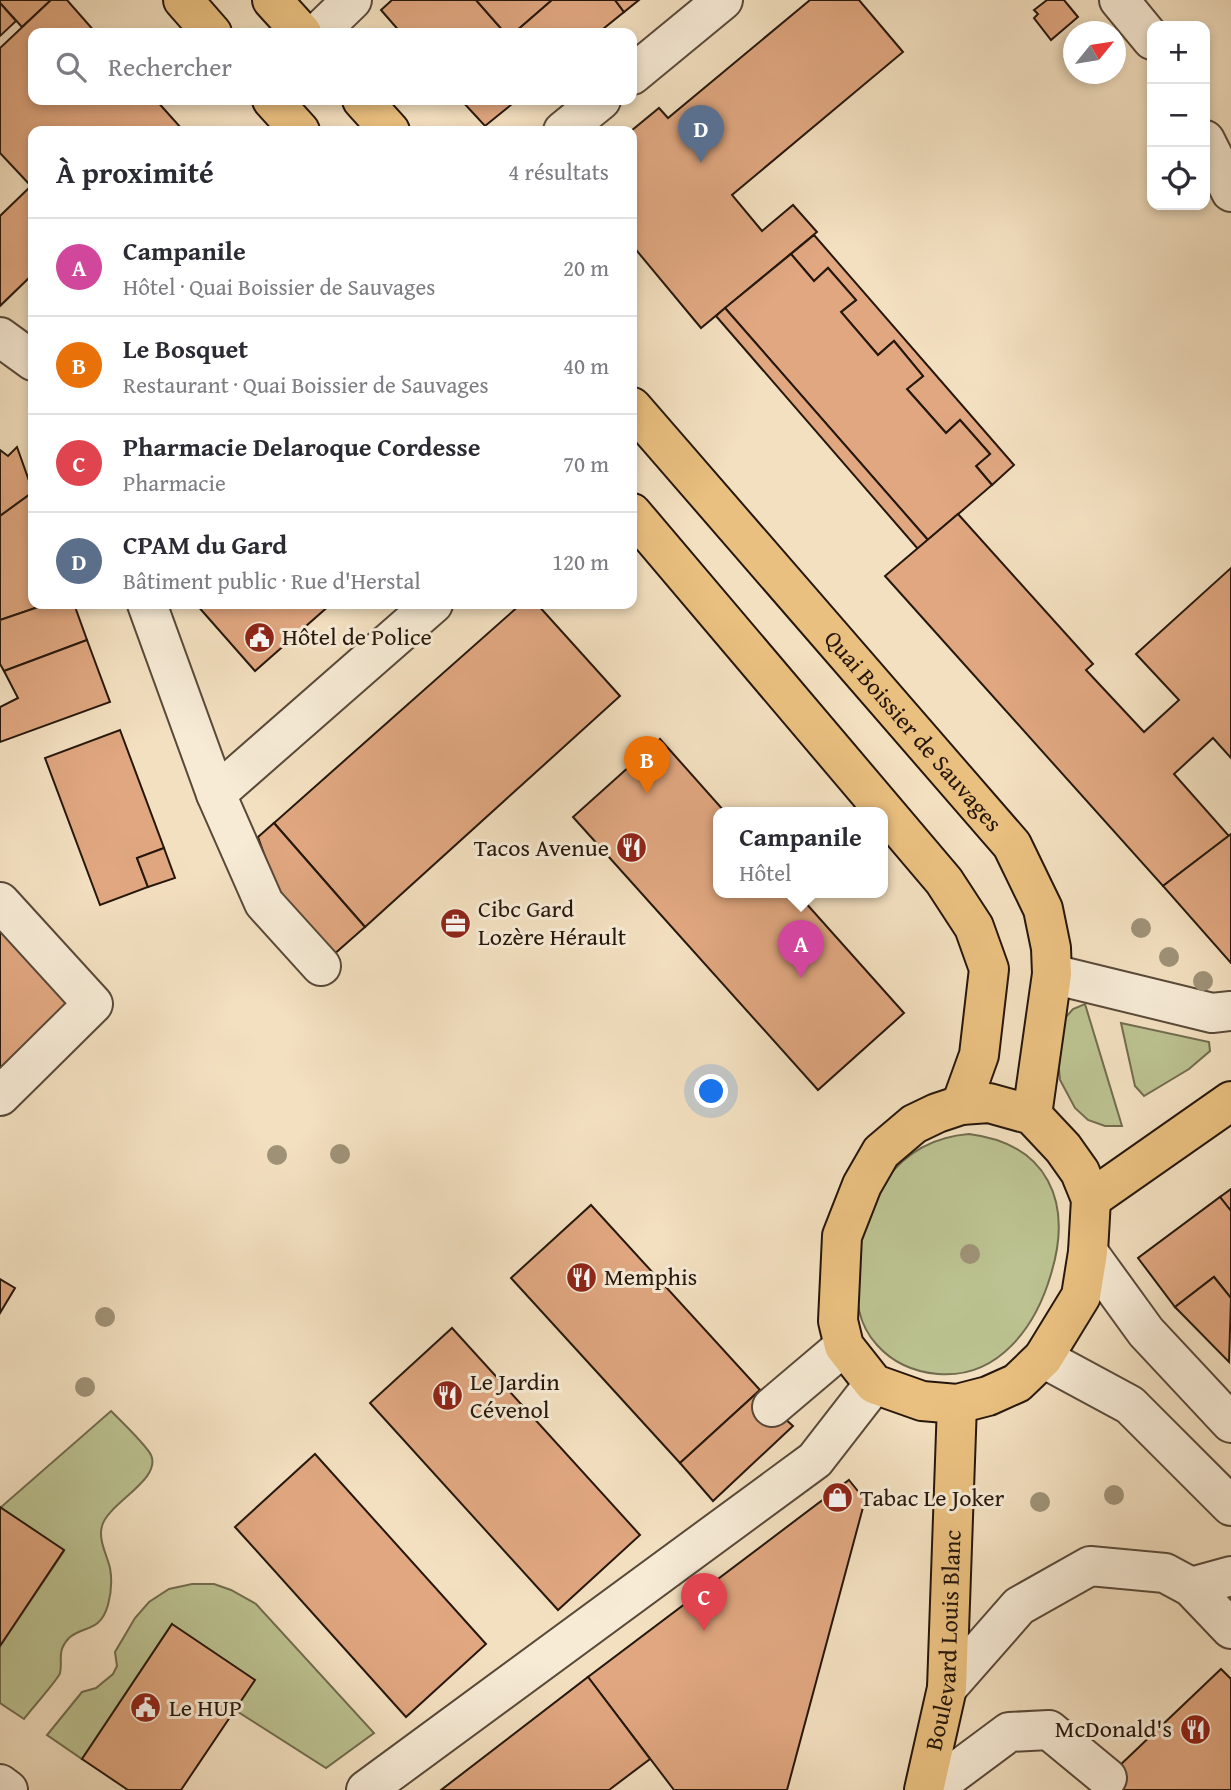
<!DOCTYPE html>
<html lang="fr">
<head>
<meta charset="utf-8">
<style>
  :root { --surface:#fff; --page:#f7f7f7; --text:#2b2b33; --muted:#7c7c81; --line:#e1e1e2; --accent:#8f2418 }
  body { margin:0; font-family:"Gentium Book Plus",serif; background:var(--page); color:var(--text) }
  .controls { position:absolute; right:21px; top:21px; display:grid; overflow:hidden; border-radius:14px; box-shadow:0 4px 10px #0003 }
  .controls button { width:63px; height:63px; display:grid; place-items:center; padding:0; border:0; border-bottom:2px solid var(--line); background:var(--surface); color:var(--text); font:35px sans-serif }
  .compass { position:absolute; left:1063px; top:21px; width:63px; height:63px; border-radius:50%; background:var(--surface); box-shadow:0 4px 10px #0003; rotate:60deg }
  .you { position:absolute; left:712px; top:1092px; width:24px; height:24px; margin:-18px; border:5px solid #fff; border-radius:50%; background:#1a73e8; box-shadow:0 0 0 10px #1a73e833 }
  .badge { display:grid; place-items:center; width:46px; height:46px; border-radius:50%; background:var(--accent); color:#fff; font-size:23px; font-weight:700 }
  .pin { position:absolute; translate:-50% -58px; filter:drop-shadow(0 2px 4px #0008) }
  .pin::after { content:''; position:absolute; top:37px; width:24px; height:21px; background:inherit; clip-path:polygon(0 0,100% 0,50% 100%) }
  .popup { position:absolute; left:713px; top:807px; width:175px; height:91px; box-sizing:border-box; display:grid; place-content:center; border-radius:14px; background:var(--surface); filter:drop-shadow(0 2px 5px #0005); font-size:23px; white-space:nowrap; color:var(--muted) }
  .popup b { font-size:26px; color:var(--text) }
  .popup::after { content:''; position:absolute; left:50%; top:100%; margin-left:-14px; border:14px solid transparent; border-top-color:var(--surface) }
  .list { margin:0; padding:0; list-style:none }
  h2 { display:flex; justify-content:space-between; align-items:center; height:91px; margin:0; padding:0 28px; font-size:30px }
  h2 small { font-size:23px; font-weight:400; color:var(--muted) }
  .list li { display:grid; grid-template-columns:46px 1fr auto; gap:21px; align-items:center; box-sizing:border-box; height:98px; padding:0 28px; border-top:2px solid var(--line) }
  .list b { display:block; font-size:26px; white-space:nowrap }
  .list p { margin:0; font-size:23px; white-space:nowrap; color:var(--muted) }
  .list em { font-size:23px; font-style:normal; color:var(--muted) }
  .icon { flex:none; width:38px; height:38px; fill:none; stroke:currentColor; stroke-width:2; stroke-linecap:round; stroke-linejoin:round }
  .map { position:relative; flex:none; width:1231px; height:1790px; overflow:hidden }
  .search { position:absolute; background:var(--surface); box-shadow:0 4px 10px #0003; left:28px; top:28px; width:609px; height:77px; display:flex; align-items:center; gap:18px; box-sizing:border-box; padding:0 24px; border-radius:14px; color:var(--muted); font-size:26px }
  .panel { position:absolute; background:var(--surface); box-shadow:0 4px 10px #0003; left:28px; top:126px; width:609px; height:483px; border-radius:14px }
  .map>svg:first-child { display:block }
</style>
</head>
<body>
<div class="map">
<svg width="1231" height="1790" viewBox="0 0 1231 1790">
  <rect width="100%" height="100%" fill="#f3e0c0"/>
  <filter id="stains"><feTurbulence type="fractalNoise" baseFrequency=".00286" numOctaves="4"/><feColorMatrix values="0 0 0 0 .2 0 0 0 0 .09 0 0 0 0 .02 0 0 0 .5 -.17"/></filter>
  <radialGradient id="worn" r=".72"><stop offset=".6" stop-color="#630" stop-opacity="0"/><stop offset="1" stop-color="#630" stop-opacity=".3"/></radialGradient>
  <g fill="#bcc291" stroke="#716c4e" stroke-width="2">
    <path d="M1085,1004L1122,1126H1105L1088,1120L1075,1108L1060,1080L1058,1059L1065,1018L1073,1009Z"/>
    <path d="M1121,1023L1209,1042L1210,1051L1189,1069L1144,1096L1135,1086Z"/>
    <path d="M969,1134C1048,1144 1073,1202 1051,1274C1036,1326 999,1379 938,1374C915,1372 893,1363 877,1345C857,1323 856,1300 857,1271C860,1203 895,1140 969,1134Z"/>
    <path d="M111,1411C120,1420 146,1445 151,1455C162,1480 108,1503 102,1526C98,1540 107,1555 110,1568C112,1579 111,1594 108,1605C100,1633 83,1625 69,1638C56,1652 63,1660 60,1673C60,1677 29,1712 24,1719L0,1703V1646L64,1551L0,1508Z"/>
    <path d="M192,1584H214L231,1590L256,1604L374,1733L326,1768L235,1710L172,1624L82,1759L47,1735L82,1692L96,1688L113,1674L117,1666L115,1652L135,1618L149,1602L169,1589Z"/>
  </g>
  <g fill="#e0a780" stroke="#26170c" stroke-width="2">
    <path d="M0,0H51L22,27L0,3Z"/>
    <path d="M51,0H67L96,33H33V100H156L182,129L179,131H33V274L0,306V216L31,186L0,153V48Z"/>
    <path d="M392,0H476L505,33H401L381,10Z"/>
    <path d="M476,0H552L514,33H505Z"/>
    <path d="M552,0H615L624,12L598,33H514Z"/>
    <path d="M615,0H639L624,12Z"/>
    <path d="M810,0H859L903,52L732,195L762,231L793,205L817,232L701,328L632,245L631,131L659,108L668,118Z"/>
    <path d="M1047,0H1064L1078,17L1051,40L1034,18L1038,14L1034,10Z"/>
    <path d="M0,3L16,21L0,36Z"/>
    <path d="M461,100H517L485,126Z"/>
    <path d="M814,235L1014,465L992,485L976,466L990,454L960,420L946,433L907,389L923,376L894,341L878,355L841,312L856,300L828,268L814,281L791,254Z"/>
    <path d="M791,254L814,281L828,268L856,300L841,312L878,355L894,341L923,376L907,389L946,433L960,420L990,454L976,466L992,485L928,540L725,308Z"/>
    <path d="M725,308L928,540L918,549L716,316Z"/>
    <path d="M17,447L33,492L0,516V450L8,456Z"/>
    <path d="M33,492V604H47L0,620V516Z"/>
    <path d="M958,514L1093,664L1086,670L1144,732L1179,700L1136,654L1231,568V758L1213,738L1174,774L1229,836L1163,886L885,576Z"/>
    <path d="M47,604H74L87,640L4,671L0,664V620Z"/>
    <path d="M196,604H331L255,671Z"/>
    <path d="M521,604H537L620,696L365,927L274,823Z"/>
    <path d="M87,640L110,702L0,742V707L18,698L4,671Z"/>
    <path d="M120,730L164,848L137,858L148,887L100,905L45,758Z"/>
    <path d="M660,739L725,812H719V892H796L904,1013L818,1090L573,817Z"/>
    <path d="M274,823L365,927L332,956L279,896L258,837Z"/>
    <path d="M1231,834V963L1163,886Z"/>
    <path d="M164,848L175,878L148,887L137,858Z"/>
    <path d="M0,925L71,1001L0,1068Z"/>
    <path d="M1231,1189V1211L1220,1197Z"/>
    <path d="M1220,1197L1231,1211V1298L1214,1277L1175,1307L1138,1258Z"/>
    <path d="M591,1205L760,1390L680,1463L511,1278Z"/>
    <path d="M1214,1277L1231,1298L1229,1362L1175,1307Z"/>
    <path d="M0,1279L15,1288L0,1313Z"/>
    <path d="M452,1328L640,1535L558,1610L370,1403Z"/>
    <path d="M760,1390L772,1407L793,1426L713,1501L680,1463Z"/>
    <path d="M315,1454L486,1644L406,1717L235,1527Z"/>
    <path d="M849,1480L865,1500L787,1790H674L588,1677Z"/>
    <path d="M0,1507L64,1550L0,1646Z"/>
    <path d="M172,1624L255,1680L181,1790H128L82,1759Z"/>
    <path d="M1221,1669L1231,1679V1790H1098L1096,1788Z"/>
    <path d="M588,1677L650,1759L609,1790H441Z"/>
  </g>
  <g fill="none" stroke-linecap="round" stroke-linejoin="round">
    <defs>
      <g id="minor">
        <path d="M1119,0L1152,40"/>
        <path d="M318,33L352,0"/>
        <path d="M632,75L723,0"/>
        <path d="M563,131L601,100"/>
        <path d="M1205,140L1231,192"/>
        <path d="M0,337L33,361"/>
        <path d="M147,604L216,794L264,903L321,966"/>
        <path d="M216,794L433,604"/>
        <path d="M0,902L93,1004L0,1096"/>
        <path d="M1052,974L1212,1013L1231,1011"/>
        <path d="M1088,1252L1146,1332L1231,1423"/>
        <path d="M1043,1358L1130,1405L1231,1506"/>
        <path d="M772,1407L844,1346"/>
        <path d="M1191,1587L1231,1576"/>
        <path d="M947,1688L1019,1606L1090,1566L1165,1573L1191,1587L1231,1629"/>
        <path d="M0,1784L8,1790"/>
        <path d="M366,1790L815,1460L874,1384"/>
        <path d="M931,1790L1009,1732L1049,1730L1107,1778"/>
      </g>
      <g id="major">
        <path d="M183,0L212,33"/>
        <path d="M272,0L302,33"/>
        <path d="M272,100L300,131"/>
        <path d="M362,100L390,131"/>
        <path id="s1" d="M632,407L1012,845L1043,909L1051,948L1052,974L1032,1115"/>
        <path d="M632,513L944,881L974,927L989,969L979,1055L961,1105"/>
        <path d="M989,1103L1032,1115L1063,1148L1080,1172L1091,1199L1088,1252L1081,1296L1043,1358L1017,1383L988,1396L957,1404L922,1401L874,1384L844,1346L838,1321L842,1236L862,1185L881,1152L914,1124L937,1113L961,1105Z"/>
        <path d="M1091,1199L1231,1101"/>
        <path id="s2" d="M924,1790L947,1688L957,1404"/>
      </g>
    </defs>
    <use href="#minor" stroke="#594939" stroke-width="42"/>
    <use href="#major" stroke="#26170c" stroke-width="42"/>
    <use href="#minor" stroke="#f7ebd6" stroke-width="38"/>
    <use href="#major" stroke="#eac080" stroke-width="38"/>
  </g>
  <g fill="#9f9277">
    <circle cx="1141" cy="928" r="10"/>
    <circle cx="1169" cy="957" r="10"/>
    <circle cx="1203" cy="981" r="10"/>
    <circle cx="340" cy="1154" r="10"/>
    <circle cx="277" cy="1155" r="10"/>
    <circle cx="970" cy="1254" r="10"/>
    <circle cx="105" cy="1317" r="10"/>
    <circle cx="85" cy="1387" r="10"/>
    <circle cx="1114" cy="1495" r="10"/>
    <circle cx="1040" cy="1502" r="10"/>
  </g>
  <defs>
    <symbol id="civic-disc" viewBox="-11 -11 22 22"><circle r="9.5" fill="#8f2418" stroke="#f7ebd6"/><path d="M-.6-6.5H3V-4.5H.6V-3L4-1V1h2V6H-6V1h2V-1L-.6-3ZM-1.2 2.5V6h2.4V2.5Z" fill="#fff"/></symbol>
    <symbol id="restaurant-disc" viewBox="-11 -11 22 22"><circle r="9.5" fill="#8f2418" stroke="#f7ebd6"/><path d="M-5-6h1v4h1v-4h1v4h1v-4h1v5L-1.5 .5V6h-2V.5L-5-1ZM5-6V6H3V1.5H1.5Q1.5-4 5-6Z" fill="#fff"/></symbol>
    <symbol id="office-disc" viewBox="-11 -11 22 22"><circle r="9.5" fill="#8f2418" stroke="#f7ebd6"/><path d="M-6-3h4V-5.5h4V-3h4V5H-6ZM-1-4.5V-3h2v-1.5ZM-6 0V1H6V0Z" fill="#fff"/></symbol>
    <symbol id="shop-disc" viewBox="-11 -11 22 22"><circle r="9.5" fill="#8f2418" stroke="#f7ebd6"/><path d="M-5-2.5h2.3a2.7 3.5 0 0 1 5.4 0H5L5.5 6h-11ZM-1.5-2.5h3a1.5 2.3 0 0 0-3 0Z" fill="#fff"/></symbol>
  </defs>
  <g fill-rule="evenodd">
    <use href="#civic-disc" x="242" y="620" width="35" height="35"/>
    <use href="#restaurant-disc" x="614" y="830" width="35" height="35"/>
    <use href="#office-disc" x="438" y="906" width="35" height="35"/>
    <use href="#restaurant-disc" x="564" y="1260" width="35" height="35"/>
    <use href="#restaurant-disc" x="430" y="1378" width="35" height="35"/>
    <use href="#shop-disc" x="820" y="1480" width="35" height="35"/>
    <use href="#civic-disc" x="128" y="1690" width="35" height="35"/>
    <use href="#restaurant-disc" x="1178" y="1712" width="35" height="35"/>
  </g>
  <g text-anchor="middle" stroke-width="6" stroke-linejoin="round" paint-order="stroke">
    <g font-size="24" fill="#26170c" stroke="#f7ebd6" text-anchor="start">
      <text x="282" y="645">Hôtel de Police</text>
      <text x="609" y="856" text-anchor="end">Tacos Avenue</text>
      <text x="478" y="917">Cibc Gard<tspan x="478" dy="28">Lozère Hérault</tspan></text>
      <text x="604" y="1285">Memphis</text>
      <text x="470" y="1390">Le Jardin<tspan x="470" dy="28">Cévenol</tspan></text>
      <text x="860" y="1506">Tabac Le Joker</text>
      <text x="169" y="1716">Le HUP</text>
      <text x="1172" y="1737" text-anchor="end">McDonald's</text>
    </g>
    <g font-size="24" fill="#26170c" stroke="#f7ebd6">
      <text dy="8" stroke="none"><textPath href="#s1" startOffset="429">Quai Boissier de Sauvages</textPath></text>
      <text dy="8" stroke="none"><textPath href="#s2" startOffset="152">Boulevard Louis Blanc</textPath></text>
    </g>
  </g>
  <rect width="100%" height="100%" filter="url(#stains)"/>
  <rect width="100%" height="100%" fill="url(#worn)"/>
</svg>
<div class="controls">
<button>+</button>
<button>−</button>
<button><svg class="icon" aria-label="locate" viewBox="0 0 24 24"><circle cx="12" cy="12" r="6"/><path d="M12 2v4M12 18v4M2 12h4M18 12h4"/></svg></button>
</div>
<svg class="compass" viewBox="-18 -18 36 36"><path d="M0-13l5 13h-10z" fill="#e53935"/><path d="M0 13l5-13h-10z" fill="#7c7c81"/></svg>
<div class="you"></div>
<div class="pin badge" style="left:801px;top:978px;background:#d1479c">A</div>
<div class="popup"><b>Campanile</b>Hôtel</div>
<div class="pin badge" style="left:647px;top:794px;background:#e8710a">B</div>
<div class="pin badge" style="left:704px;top:1631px;background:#e0444e">C</div>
<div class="pin badge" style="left:701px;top:163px;background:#5c6f8a">D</div>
<div class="search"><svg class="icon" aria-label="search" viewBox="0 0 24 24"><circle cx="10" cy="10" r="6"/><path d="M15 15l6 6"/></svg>Rechercher</div>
<section class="panel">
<h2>À proximité<small>4 résultats</small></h2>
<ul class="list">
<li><span class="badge" style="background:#d1479c">A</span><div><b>Campanile</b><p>Hôtel · Quai Boissier de Sauvages</p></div><em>20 m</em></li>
<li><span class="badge" style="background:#e8710a">B</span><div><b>Le Bosquet</b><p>Restaurant · Quai Boissier de Sauvages</p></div><em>40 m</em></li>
<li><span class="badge" style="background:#e0444e">C</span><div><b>Pharmacie Delaroque Cordesse</b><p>Pharmacie</p></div><em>70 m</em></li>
<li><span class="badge" style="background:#5c6f8a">D</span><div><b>CPAM du Gard</b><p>Bâtiment public · Rue d'Herstal</p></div><em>120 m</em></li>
</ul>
</section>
</div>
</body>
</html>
